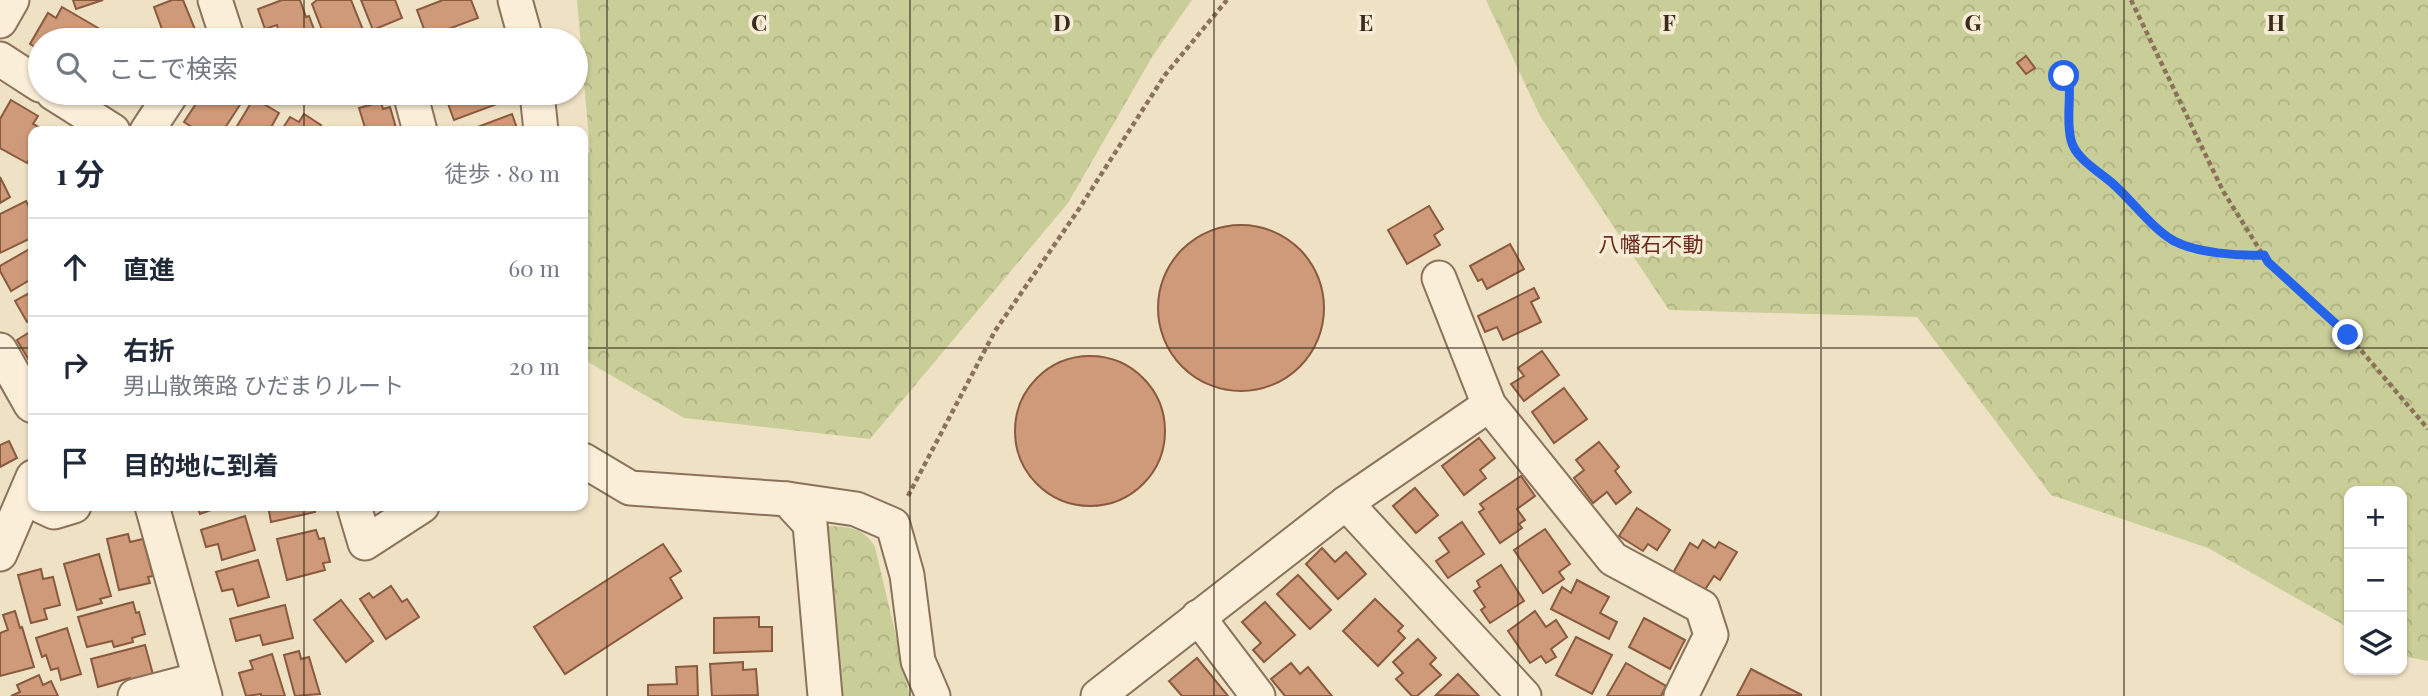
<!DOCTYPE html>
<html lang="ja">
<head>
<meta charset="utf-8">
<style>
  :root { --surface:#fff; --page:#f2f2f3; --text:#1f2937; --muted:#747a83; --line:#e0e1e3 }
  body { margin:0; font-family:"Playfair Display","Noto Sans JP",serif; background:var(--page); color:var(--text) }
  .controls { position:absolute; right:21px; bottom:21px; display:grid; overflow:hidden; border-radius:14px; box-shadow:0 2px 5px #0004 }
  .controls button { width:63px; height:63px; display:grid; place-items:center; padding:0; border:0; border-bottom:2px solid var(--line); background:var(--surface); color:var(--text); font:35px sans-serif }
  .stop { position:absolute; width:21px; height:21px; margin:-16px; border:5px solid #2563eb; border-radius:50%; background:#fff }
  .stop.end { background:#2563eb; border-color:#fff; box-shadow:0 2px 7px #0008 }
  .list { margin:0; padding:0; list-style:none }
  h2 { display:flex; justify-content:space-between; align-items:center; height:91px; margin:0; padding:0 28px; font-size:30px }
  h2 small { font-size:23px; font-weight:400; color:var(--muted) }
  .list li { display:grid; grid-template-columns:46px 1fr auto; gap:21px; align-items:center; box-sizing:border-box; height:98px; padding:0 28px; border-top:2px solid var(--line) }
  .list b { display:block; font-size:26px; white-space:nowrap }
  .list p { margin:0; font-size:23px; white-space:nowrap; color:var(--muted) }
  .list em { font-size:23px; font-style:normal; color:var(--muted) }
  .icon { flex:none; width:38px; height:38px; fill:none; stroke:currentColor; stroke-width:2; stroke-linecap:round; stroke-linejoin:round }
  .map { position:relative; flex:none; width:2428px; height:696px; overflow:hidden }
  .search { position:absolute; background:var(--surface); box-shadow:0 2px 5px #0004; left:28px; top:28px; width:560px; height:77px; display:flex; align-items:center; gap:18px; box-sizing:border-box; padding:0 24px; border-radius:38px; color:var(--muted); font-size:26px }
  .panel { position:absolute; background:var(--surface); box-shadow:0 2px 5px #0004; left:28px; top:126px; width:560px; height:385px; border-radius:14px }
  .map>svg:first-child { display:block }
</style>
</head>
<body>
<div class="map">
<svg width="2428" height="696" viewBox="0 0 2428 696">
  <defs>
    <pattern id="forest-crowns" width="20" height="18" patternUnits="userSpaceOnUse" patternTransform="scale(1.75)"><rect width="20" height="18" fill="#c9ce98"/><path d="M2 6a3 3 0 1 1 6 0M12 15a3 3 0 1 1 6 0" fill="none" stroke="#adb183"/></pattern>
  </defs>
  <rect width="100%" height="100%" fill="#efe1c4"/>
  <g fill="url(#forest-crowns)">
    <path d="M577,0H1192L1152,57L1068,203L870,439L684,418L583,359V161L590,151Z"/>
    <path d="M1486,0H2428V661L2402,656V491H2349V628L2208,548L2051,495L1917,317L1669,310L1540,116Z"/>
    <path d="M827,526C850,527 863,527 875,547L910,696H841Z"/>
  </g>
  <g fill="#ce9a79" stroke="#8a5a3f" stroke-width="2">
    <path d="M73,0H103L76,9Z"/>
    <path d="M172,0H183L196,32L173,40H166L154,7Z"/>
    <path d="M282,0H300L306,17L309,16L318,40H276L274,34L279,33L277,25L265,29L258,9Z"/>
    <path d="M317,0H351L363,30L336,40H326L312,4Z"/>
    <path d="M361,0H395L402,18L373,30Z"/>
    <path d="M443,0H471L478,18L427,37L417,10Z"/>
    <path d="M62,7L105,32L100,40H40V50L30,44L48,13L56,18Z"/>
    <path d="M482,33L484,40H461Z"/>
    <path d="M2026,56L2035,68L2026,74L2017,63Z"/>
    <path d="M203,93H237L245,97L223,131H198L184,122Z"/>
    <path d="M444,93H502L505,101L454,120Z"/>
    <path d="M254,98L279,113L269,131H234Z"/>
    <path d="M11,100L38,116L33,124L46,131H33V153L27,163L0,148V119Z"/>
    <path d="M381,102L383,109L390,107L397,131H366L359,108Z"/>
    <path d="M304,114L321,125L317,131H281L290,117L299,122Z"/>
    <path d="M512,114L518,131H467Z"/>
    <path d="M0,177L10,197L0,203Z"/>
    <path d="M26,201L33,215V237L0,253V214Z"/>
    <path d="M1429,206L1443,229L1434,235L1440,245L1407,264L1388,230Z"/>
    <circle cx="1241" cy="308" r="83"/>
    <path d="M1510,244L1524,269L1487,289L1482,279L1478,281L1470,266Z"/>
    <path d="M33,247V278L11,291L0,271V266Z"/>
    <path d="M1534,288L1539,298L1531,302L1541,322L1503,340L1497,327L1485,332L1478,316Z"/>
    <path d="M33,291V319L27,322L15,301Z"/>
    <path d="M33,330V367L17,340Z"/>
    <path d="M1542,351L1559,375L1524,401L1511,384L1524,376L1518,368Z"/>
    <circle cx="1090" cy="431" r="75"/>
    <path d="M1564,388L1587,419L1554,443L1532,412Z"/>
    <path d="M1479,438L1495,458L1480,470L1486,478L1464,495L1442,466Z"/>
    <path d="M9,441L17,458L0,467V445Z"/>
    <path d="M1599,442L1619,467L1615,471L1631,492L1616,504L1607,492L1593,503L1574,478L1584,470L1576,460Z"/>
    <path d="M1521,476L1535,496L1517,509L1525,520L1519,524L1522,528L1500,543L1479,512L1484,509L1480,504Z"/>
    <path d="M1415,488L1438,515L1416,533L1393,506Z"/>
    <path d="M197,506H222L200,514Z"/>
    <path d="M268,506H314L315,512L271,522Z"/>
    <path d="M1637,508L1670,530L1657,550L1648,544L1643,551L1619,536Z"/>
    <path d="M245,516L255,550L222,560L218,544L206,547L201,530Z"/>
    <path d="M1462,522L1484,554L1448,578L1436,561L1449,552L1439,538Z"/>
    <path d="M1545,529L1570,564L1559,572L1564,579L1543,593L1514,550Z"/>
    <path d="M316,530L319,539L324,538L330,562L323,563L325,570L287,580L277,539Z"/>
    <path d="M128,534L130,542L143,539L153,576L148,577L150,583L119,590L107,539Z"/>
    <path d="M1703,540L1715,548L1719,542L1737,552L1720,580L1714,576L1704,591L1673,573L1690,543L1698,548Z"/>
    <path d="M663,544L681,571L670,578L682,598L565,674L534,627Z"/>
    <path d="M1322,548L1335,562L1346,552L1366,574L1338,599L1306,564Z"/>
    <path d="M99,554L111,596L100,599L102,603L77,610L64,564Z"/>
    <path d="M258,560L269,597L238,606L233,589L222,591L216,572Z"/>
    <path d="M1501,565L1524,601L1490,623L1481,610L1485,607L1474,591L1480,587L1477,581Z"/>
    <path d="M41,569L43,579L53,577L60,605L44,609L47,619L31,623L18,575Z"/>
    <path d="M1298,575L1331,610L1310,629L1277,594Z"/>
    <path d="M1577,580L1609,597L1600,613L1617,622L1609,639L1551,609L1562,587L1571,593Z"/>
    <path d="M391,586L402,602L407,599L419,617L386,639L360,599L369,593L373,598Z"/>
    <path d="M1375,599L1403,626L1398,631L1405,638L1378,666L1343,631Z"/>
    <path d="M341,600L373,641L346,662L314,620Z"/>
    <path d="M133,602L136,613L139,612L145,634L132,638L133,642L114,647L112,641L87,647L78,617Z"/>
    <path d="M1265,602L1295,635L1264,662L1253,650L1261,643L1242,622Z"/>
    <path d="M285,605L293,638L263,645L260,635L236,641L230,619Z"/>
    <path d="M15,611L20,628L22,627L34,667L0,676V633L8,630L3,615Z"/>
    <path d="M1535,611L1546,627L1556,620L1567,637L1551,649L1556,657L1546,663L1541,656L1530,663L1508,631Z"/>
    <path d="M759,617V627H772V651L714,653V618Z"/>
    <path d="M1644,618L1685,640L1670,669L1629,647Z"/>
    <path d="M67,628L81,674L61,680L58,668L51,670L46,655L42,657L36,638Z"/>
    <path d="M1576,637L1612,655L1592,694L1556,675Z"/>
    <path d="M1418,639L1436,658L1430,664L1441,675L1417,696H1412L1396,679L1403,673L1393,662Z"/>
    <path d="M145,645L154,678L132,684L130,678L98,687L91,659Z"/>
    <path d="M299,651L301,659L309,657L320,694L295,696L284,655Z"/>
    <path d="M272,654L285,696H261V694L246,696L239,673L253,669L250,661Z"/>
    <path d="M1197,658L1228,696H1182L1169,681Z"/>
    <path d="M743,662V670L756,669L758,695L712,696L710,664Z"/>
    <path d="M1291,663L1300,674L1308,667L1332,696H1285L1271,679Z"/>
    <path d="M1626,663L1666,686L1661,696H1607Z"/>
    <path d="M697,666L698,696H648V685L677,684L676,667Z"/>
    <path d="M1751,669L1802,695L1737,696Z"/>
    <path d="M1458,674L1479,696L1436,695Z"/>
    <path d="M39,675L43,685L51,681L58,696H11L20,692L17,685Z"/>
  </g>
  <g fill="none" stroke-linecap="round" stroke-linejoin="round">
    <defs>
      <g id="minor">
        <path d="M215,0L228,40"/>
        <path d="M515,0L526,40"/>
        <path d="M0,21L12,0"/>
        <path d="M0,59L40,85"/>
        <path d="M53,93L113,131"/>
        <path d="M410,93L420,131"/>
        <path d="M537,93L541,131"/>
        <path d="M147,131L172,93"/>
        <path d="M1439,278L1489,405L1613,559L1702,607L1711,635L1681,696"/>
        <path d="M0,350L31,405L33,406"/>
        <path d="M583,460L630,488L787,499L810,524L825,696"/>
        <path d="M787,499L856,509L893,525L907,575L918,661L933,696"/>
        <path d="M1346,503L1524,696"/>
        <path d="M41,506L54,512L74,506"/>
        <path d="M152,506L205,696"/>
        <path d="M354,506L365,543L422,506"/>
        <path d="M0,554L33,477"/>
        <path d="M1198,617L1258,696"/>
        <path d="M135,696L200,679"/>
        <path d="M1098,696L1346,503L1489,405"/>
      </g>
    </defs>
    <use href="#minor" stroke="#8b725a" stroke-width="37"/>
    <g stroke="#8b725a" stroke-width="4.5" stroke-dasharray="5 3.5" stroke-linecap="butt">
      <path d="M2131,0L2223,191L2268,263L2348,335L2428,429"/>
      <path d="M2064,76L2069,81C2071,100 2066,121 2071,140C2075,158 2097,171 2111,182C2131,199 2151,228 2174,241C2197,253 2238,256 2264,255"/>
      <path d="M908,496L995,331L1077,212L1165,75L1227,0"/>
    </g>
    <use href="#minor" stroke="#faeed8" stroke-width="33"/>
  </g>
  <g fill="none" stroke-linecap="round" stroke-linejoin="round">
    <path stroke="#2563eb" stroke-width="9" d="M2064,76L2069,81C2071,100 2066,121 2071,140C2075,158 2098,171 2111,182C2131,199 2151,228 2174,241C2197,253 2238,256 2264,255L2268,262L2348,335"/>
  </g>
  <path fill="none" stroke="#3a2b1e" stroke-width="2" stroke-opacity="0.55" d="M304,0V40M607,0V696M910,0V696M1214,0V696M1518,0V696M1821,0V696M2124,0V696M304,93V131M0,348H33M583,348H2428M304,506V696"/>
  <g text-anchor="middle" stroke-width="7" stroke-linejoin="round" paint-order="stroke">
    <g font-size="21" fill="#682a1d" stroke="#f6ebd4">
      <text x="1651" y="252">八幡石不動</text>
    </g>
  </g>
  <g font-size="23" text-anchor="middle" font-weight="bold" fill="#3a2b1e" stroke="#f6ebd4" stroke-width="7" stroke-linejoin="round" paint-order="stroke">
    <text x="759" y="31">C</text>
    <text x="1062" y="31">D</text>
    <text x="1366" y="31">E</text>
    <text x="1669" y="31">F</text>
    <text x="1973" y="31">G</text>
    <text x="2276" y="31">H</text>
  </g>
</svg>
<div class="controls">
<button>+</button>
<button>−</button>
<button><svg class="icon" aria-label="layers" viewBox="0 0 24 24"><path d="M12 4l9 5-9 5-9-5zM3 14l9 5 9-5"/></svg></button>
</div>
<div class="stop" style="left:2064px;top:76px"></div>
<div class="stop end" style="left:2348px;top:335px"></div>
<div class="search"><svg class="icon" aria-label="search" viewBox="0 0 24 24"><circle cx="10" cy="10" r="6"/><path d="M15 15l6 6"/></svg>ここで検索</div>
<section class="panel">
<h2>1 分<small>徒歩 · 80 m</small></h2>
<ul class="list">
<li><svg class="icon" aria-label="ahead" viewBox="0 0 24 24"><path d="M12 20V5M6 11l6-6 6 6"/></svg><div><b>直進</b></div><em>60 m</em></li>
<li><svg class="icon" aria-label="right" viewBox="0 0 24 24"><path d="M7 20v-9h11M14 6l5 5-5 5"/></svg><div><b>右折</b><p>男山散策路 ひだまりルート</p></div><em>20 m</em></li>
<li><svg class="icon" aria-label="arrive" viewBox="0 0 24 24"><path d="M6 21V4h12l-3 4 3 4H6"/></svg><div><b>目的地に到着</b></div></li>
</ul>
</section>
</div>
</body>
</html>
